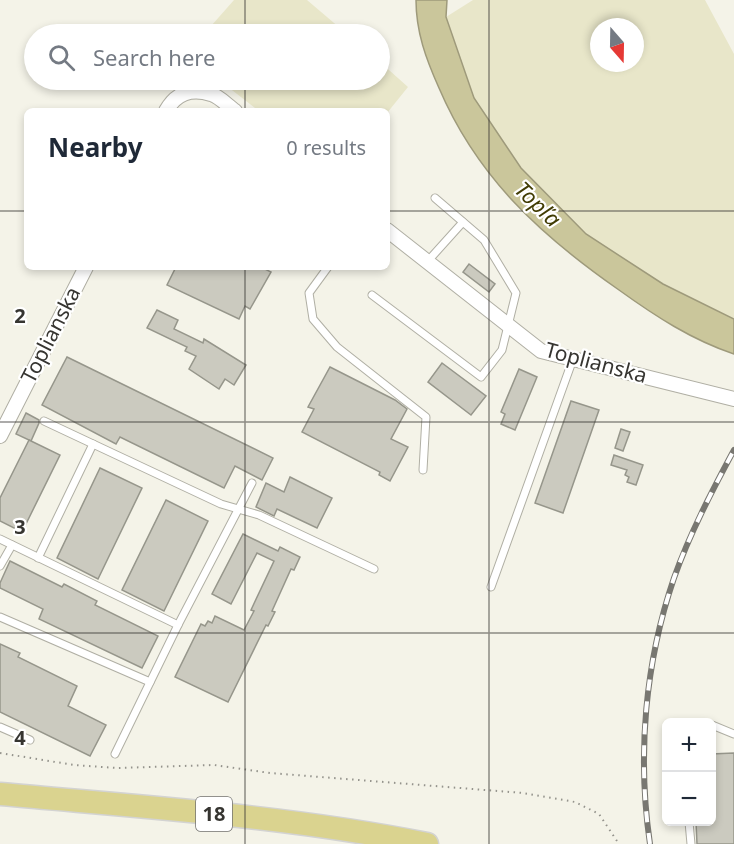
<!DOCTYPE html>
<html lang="en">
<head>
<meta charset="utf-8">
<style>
  :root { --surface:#fff; --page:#f2f2f3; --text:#1f2937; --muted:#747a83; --line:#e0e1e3 }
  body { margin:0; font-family:"Noto Sans",sans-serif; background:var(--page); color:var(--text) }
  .controls { position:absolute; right:18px; bottom:18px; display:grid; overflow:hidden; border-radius:9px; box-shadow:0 3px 9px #0003 }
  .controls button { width:54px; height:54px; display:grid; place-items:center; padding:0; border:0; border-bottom:2px solid var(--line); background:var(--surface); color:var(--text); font:30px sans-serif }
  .compass { position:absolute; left:590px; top:18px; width:54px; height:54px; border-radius:50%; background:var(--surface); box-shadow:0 3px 9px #0003; rotate:160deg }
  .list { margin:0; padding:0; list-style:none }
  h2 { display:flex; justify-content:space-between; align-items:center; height:78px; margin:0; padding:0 24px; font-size:26px }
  h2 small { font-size:20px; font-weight:400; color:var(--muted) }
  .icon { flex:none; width:33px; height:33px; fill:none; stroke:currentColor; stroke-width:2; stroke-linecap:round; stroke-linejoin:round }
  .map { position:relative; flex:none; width:734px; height:844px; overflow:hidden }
  .search { position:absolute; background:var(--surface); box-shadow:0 3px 9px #0003; left:24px; top:24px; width:366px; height:66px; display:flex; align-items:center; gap:15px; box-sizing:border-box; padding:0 21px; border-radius:33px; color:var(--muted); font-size:22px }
  .panel { position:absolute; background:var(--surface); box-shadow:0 3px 9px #0003; left:24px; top:108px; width:366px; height:162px; border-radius:9px }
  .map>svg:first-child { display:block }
</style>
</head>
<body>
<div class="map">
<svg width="734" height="844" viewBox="0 0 734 844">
  <rect width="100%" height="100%" fill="#f4f3e8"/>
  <g fill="#e8e6c9" fill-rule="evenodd">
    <path d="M234,0H307L347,34H204Z"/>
    <path d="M473,0H705L734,54V319L663,284L586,234L521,168L474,98L446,17ZM599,27H635V63H599Z"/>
    <path d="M380,62L408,87L387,113V111H259L219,80H380Z"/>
  </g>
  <path fill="#cac69b" stroke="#9e9a7b" stroke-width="1.5" d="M416,0H447L446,17L474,98L521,168L586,234L663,284L734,319V354C692,340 655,316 619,290C540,235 477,177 439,88C426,59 416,32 416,0Z"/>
  <g fill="#cbcabf" stroke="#96968b" stroke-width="1.5">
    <path d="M469,264L495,284L489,292L463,272Z"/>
    <path d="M176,267H261L271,272L250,309L245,306L239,319L167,285Z"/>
    <path d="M157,310L178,320L174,329L203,343L204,339L246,365L234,385L225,379L219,389L189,369L196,356L185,351L187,347L147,328Z"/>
    <path d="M67,357L273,458L262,480L235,466L224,488L120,437L116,444L42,405Z"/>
    <path d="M442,363L486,396L471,415L428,382Z"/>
    <path d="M330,367L395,400L407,409L391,439L408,447L390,481L379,475L380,472L302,432L314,409L308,407Z"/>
    <path d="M519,369L537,377L515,430L501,424L505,414L501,412Z"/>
    <path d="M571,401L599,410L563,513L535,503Z"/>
    <path d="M26,413L39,420V423L31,441L16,434Z"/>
    <path d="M621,429L630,432L623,451L615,448Z"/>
    <path d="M29,440L60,455L22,532L0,521V498Z"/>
    <path d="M614,455L643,465L636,485L627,482L629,477L625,475L627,470L611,465Z"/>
    <path d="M100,468L142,488L98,579L57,558Z"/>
    <path d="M290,477L332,498L317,528L277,509L274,516L256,507L266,483L284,492Z"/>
    <path d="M166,500L208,521L164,611L122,590Z"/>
    <path d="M243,534L278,551L280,547L300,557L294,570L291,569L272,611L275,612L268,626L266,625L228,702L175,677L201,624L205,626L208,621L212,623L215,616L244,630L254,611L251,610L274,561L257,553L231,604L212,594Z"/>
    <path d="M10,561L62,587L64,584L97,601L95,605L158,636L142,668L39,619L43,609L0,588V583Z"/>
    <path d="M0,644L20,653L18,657L77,686L68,706L106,725L90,756L0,712Z"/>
    <path d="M734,753V844H697L696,822H711V754Z"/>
  </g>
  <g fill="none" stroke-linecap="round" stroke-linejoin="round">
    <defs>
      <g id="lane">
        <path d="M427,262L463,222"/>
        <path d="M328,267L309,293L313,319L337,347L426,417L423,470"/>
        <path d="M372,295L481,377L502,350L516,293L484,240L435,198"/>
        <path d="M44,421L93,444"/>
        <path d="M0,539L178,625L115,754"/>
        <path d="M38,558L93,444L221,504L259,515L374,569"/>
        <path d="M0,566L12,545"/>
        <path d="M491,587L573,359"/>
        <path d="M0,617L150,682"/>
        <path d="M178,625L252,483"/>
        <path d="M712,725L734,734"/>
        <path d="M0,727L30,740"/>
        <path d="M689,822L691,844"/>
      </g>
      <g id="street">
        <path d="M166,111C176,93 191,88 211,94C219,96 228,106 235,111"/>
        <path d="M387,230L541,351L734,399"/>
        <path d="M0,436L86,267"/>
      </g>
      <path id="primary" d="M0,794C142,807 287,816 427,844"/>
    </defs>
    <use href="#lane" stroke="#b0afa4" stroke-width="9"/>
    <use href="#street" stroke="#b0afa4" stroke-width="16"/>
    <use href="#primary" stroke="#d3d3d2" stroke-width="25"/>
    <path stroke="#94938c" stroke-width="2" stroke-dasharray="1.5 4.5" stroke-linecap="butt" d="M0,753L74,765L117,768L214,765L270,773L523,793L575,802L599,814L619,844"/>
    <use href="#lane" stroke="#fff" stroke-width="7"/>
    <use href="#street" stroke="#fff" stroke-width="14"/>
    <use href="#primary" stroke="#dad38f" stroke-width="22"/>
    <defs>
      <path id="rail" d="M650,844C637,755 645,663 674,578C690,533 712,491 734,450"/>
    </defs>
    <use href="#rail" stroke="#787771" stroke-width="6"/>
    <use href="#rail" stroke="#fff" stroke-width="4" stroke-dasharray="11" stroke-linecap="butt"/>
  </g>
  <path fill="none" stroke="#363531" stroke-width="1.5" stroke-opacity="0.55" d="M245,0V34M489,0V844M245,80V111M0,211H27M387,211H734M245,267V844M0,422H734M0,633H734"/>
  <g text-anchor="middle" stroke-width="4.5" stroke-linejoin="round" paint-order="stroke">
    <rect fill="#fff" stroke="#72726f" stroke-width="1.5" x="196" y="797" width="36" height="34" rx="4.5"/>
    <g font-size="20" font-weight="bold" fill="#363531">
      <text x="214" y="821">18</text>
    </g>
    <g font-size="21" fill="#363531" stroke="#fff">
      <text transform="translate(51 335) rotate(-63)" y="7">Toplianska</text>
      <text transform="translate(596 363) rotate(15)" y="7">Toplianska</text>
    </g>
    <g font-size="22" font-style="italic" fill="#413c04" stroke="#fff">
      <text transform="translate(538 204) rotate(44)" y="8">Topľa</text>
    </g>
  </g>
  <g font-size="20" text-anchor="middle" font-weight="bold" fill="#363531" stroke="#fff" stroke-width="4.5" stroke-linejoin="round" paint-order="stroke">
    <text x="20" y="323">2</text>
    <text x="20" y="534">3</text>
    <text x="20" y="745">4</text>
  </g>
</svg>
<div class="controls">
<button>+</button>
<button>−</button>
</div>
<svg class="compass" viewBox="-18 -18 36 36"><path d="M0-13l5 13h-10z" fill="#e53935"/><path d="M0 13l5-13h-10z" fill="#747a83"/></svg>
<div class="search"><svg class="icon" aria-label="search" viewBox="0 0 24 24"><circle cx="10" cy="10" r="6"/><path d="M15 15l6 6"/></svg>Search here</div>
<section class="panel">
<h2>Nearby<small>0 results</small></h2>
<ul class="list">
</ul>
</section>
</div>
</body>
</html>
